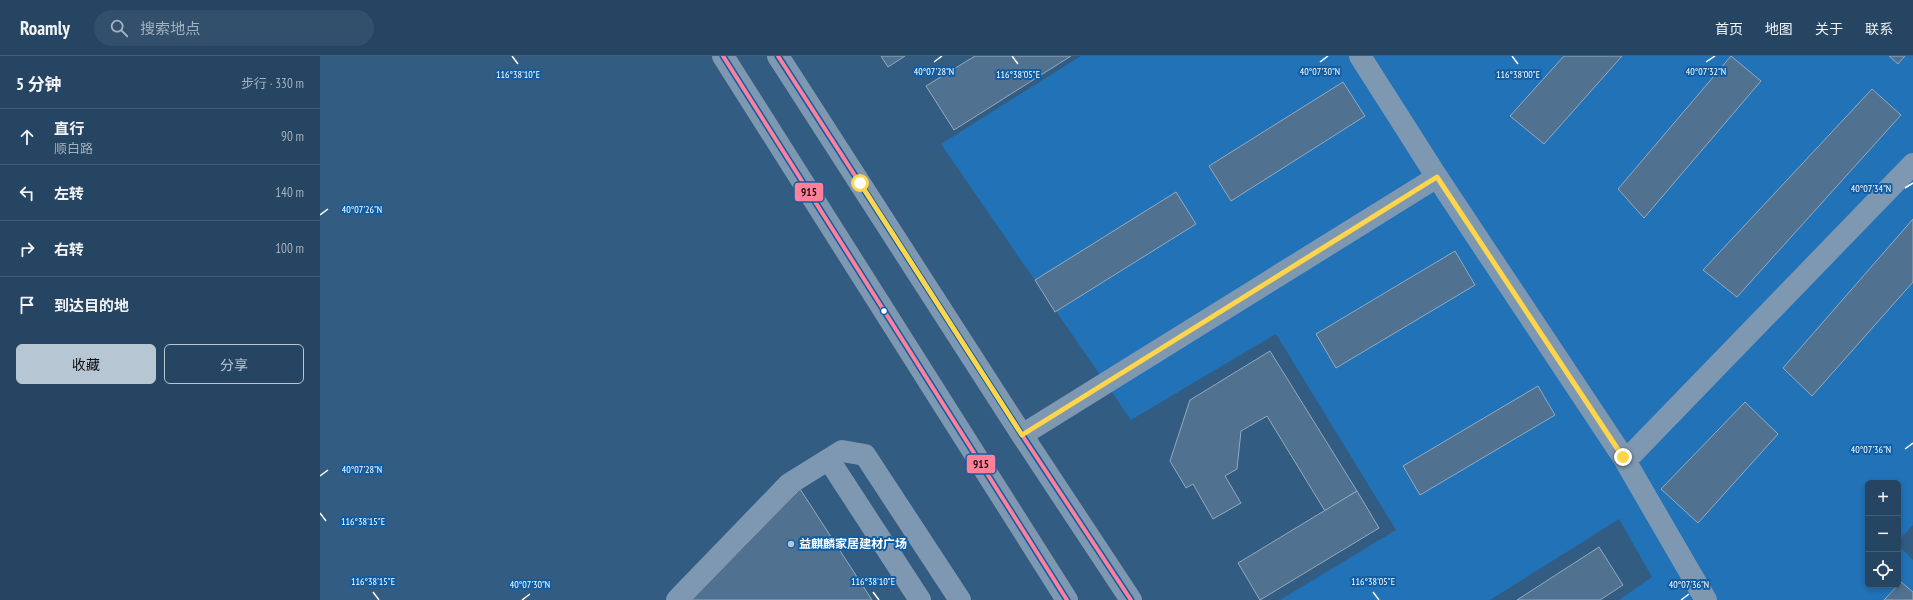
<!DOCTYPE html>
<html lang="zh">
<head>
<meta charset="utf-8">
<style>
  :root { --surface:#264562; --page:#324f6b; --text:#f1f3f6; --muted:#a4b1be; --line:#425d77; --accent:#b7c6d3 }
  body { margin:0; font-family:"PT Sans Narrow","Noto Sans SC",sans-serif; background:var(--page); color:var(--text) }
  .controls { position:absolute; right:12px; bottom:12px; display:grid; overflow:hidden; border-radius:6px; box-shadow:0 2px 6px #0003 }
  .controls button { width:36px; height:36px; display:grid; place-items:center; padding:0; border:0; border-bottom:1px solid var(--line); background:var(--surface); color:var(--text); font:20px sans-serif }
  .stop { position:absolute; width:12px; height:12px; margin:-9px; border:3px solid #ffd54a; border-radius:50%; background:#fff }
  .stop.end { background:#ffd54a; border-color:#fff; box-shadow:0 1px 4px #0008 }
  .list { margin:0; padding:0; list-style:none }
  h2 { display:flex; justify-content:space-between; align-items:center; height:52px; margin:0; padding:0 16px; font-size:17px }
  h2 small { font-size:13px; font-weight:400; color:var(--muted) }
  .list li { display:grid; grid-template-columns:26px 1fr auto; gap:12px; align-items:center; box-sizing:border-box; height:56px; padding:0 16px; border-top:1px solid var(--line) }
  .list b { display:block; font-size:15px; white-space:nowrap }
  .list p { margin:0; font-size:13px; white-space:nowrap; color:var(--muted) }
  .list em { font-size:13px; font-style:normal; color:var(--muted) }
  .actions { display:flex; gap:8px; padding:12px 16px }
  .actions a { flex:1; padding:9px 0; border:1px solid var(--accent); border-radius:6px; text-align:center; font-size:14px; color:var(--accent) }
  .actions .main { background:var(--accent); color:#111 }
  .icon { flex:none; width:22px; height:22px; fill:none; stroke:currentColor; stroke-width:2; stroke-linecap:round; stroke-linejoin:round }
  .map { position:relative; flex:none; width:1593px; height:544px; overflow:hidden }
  header { display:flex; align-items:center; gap:24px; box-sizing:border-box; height:56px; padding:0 20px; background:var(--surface); border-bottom:1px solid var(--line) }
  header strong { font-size:19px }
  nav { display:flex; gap:22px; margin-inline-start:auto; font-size:14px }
  .search { width:280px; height:36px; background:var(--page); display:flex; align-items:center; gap:10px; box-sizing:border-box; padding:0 14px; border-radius:22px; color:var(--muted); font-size:15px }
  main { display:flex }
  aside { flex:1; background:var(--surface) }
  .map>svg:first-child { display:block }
</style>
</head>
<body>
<header>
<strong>Roamly</strong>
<div class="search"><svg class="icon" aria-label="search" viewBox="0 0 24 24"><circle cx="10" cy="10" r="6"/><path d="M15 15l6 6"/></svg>搜索地点</div>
<nav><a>首页</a><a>地图</a><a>关于</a><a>联系</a></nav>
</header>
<main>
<aside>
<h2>5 分钟<small>步行 · 330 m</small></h2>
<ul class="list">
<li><svg class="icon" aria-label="ahead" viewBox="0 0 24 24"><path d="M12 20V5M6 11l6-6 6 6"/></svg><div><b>直行</b><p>顺白路</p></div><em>90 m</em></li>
<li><svg class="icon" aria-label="left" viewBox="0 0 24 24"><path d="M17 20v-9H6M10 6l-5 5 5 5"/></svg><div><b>左转</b></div><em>140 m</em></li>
<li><svg class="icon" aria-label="right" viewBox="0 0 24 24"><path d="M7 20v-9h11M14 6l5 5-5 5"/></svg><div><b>右转</b></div><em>100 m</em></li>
<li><svg class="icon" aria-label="arrive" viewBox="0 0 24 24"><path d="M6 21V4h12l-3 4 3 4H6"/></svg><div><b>到达目的地</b></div></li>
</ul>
<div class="actions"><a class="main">收藏</a><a>分享</a></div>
</aside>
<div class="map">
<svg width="1593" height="544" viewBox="0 0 1593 544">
  <rect width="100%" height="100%" fill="#325c82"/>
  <path fill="#2272b8" d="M761,0H1593V469L1578,485V427H1548V529H1578V489L1593,504V544H1299L1332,521L1299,463L1170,544H960L1076,474L956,278L811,364L621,88Z"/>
  <g fill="#507190" stroke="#93aabe">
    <path d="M561,0H585L568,11Z"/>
    <path d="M655,0H751L634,74L606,30Z"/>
    <path d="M1244,0H1302L1224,88L1190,60Z"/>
    <path d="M1411,0L1441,25L1324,162L1298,133Z"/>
    <path d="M1569,0H1585L1578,8Z"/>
    <path d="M1023,26L1045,60L911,145L889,110Z"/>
    <path d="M1552,33L1581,59L1417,241L1383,214Z"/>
    <path d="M856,136L876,168L735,256L715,224Z"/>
    <path d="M1593,163V226L1492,340L1463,312Z"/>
    <path d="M1135,195L1155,229L1016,312L996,278Z"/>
    <path d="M950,295L1037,435L1005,455L947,360L921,375L917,413L905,420L921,447L893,463L873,428L866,432L850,405L870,344Z"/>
    <path d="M1218,330L1235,359L1100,439L1083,410Z"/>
    <path d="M1425,346L1458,378L1378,467L1341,433Z"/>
    <path d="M480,433L552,544H371Z"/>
    <path d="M1037,435L1059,472L940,544L918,507Z"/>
    <path d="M1279,491L1303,529L1280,544H1197Z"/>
    <path d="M1581,526L1593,536V544H1564Z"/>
  </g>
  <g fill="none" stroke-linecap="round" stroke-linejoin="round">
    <g stroke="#7e98b2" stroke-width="22">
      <path d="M1040,0L1117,121L1303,401L1313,397L1593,108"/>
      <path d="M702,379L1117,121"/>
      <path d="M1303,401L1386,544"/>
      <path d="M509,404L600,544"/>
      <path d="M357,544L469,428L522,395L545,399L640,544"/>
    </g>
    <g stroke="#7d98b0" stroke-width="22">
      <path d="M403,0L747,544"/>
      <path d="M458,0L702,379L811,544"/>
    </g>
    <defs>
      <g id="bus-1">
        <path d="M403,0L747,544"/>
        <path d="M458,0L702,379L811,544"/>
      </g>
    </defs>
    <use href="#bus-1" stroke="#115da3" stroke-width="7"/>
    <use href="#bus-1" stroke="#ff8098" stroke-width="4"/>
  </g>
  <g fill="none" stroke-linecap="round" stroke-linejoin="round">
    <path stroke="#ffd54a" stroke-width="5" d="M540,127L702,379L1117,121L1303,401"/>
  </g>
  <path fill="none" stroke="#fff" stroke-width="1.5" d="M192,0L198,8M692,0L698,8M1192,0L1198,8M614,6L622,0M1000,6L1008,0M1386,6L1395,0M1585,132L1593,127M0,159L8,153M1585,393L1593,387M0,420L8,414M0,457L6,465M53,536L59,544M553,536L559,544M1053,536L1059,544M202,544L210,538M1361,544L1369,538"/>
  <circle fill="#fff" stroke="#115da3" stroke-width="1.5" cx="564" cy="255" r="3.5"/>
  <circle fill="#b7c6d3" stroke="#115da3" stroke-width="1.5" cx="471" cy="488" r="4"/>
  <g text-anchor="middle" stroke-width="4" stroke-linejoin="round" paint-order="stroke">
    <g font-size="12" font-weight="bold" fill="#fff" stroke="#115da3" text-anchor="start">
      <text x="479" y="492">益麒麟家居建材广场</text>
    </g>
  </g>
  <g font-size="10" text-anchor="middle" fill="#fff" stroke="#115da3" stroke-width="4" stroke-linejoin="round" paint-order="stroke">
    <text x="614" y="19">40°07'28"N</text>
    <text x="1000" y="19">40°07'30"N</text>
    <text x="1386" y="19">40°07'32"N</text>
    <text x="198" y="22">116°38'10"E</text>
    <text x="698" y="22">116°38'05"E</text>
    <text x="1198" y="22">116°38'00"E</text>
    <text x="1551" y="136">40°07'34"N</text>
    <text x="42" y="157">40°07'26"N</text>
    <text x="1551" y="397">40°07'36"N</text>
    <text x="42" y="417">40°07'28"N</text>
    <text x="43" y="469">116°38'15"E</text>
    <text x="53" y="529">116°38'15"E</text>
    <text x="553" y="529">116°38'10"E</text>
    <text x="1053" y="529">116°38'05"E</text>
    <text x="210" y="532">40°07'30"N</text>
    <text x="1369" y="532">40°07'36"N</text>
  </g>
  <g stroke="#115da3" stroke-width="1.5">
    <rect x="474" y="126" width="30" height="20" rx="4" fill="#ff8098"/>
    <rect x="646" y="398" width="30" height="20" rx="4" fill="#ff8098"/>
  </g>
  <g font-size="11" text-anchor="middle" font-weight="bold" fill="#111">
    <text x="489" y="140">915</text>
    <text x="661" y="412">915</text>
  </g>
</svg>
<div class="controls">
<button>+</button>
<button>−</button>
<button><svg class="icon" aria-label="locate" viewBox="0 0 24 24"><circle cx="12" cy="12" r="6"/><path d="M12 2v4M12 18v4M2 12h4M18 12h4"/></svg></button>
</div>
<div class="stop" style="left:540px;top:127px"></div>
<div class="stop end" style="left:1303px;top:401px"></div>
</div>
</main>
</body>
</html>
